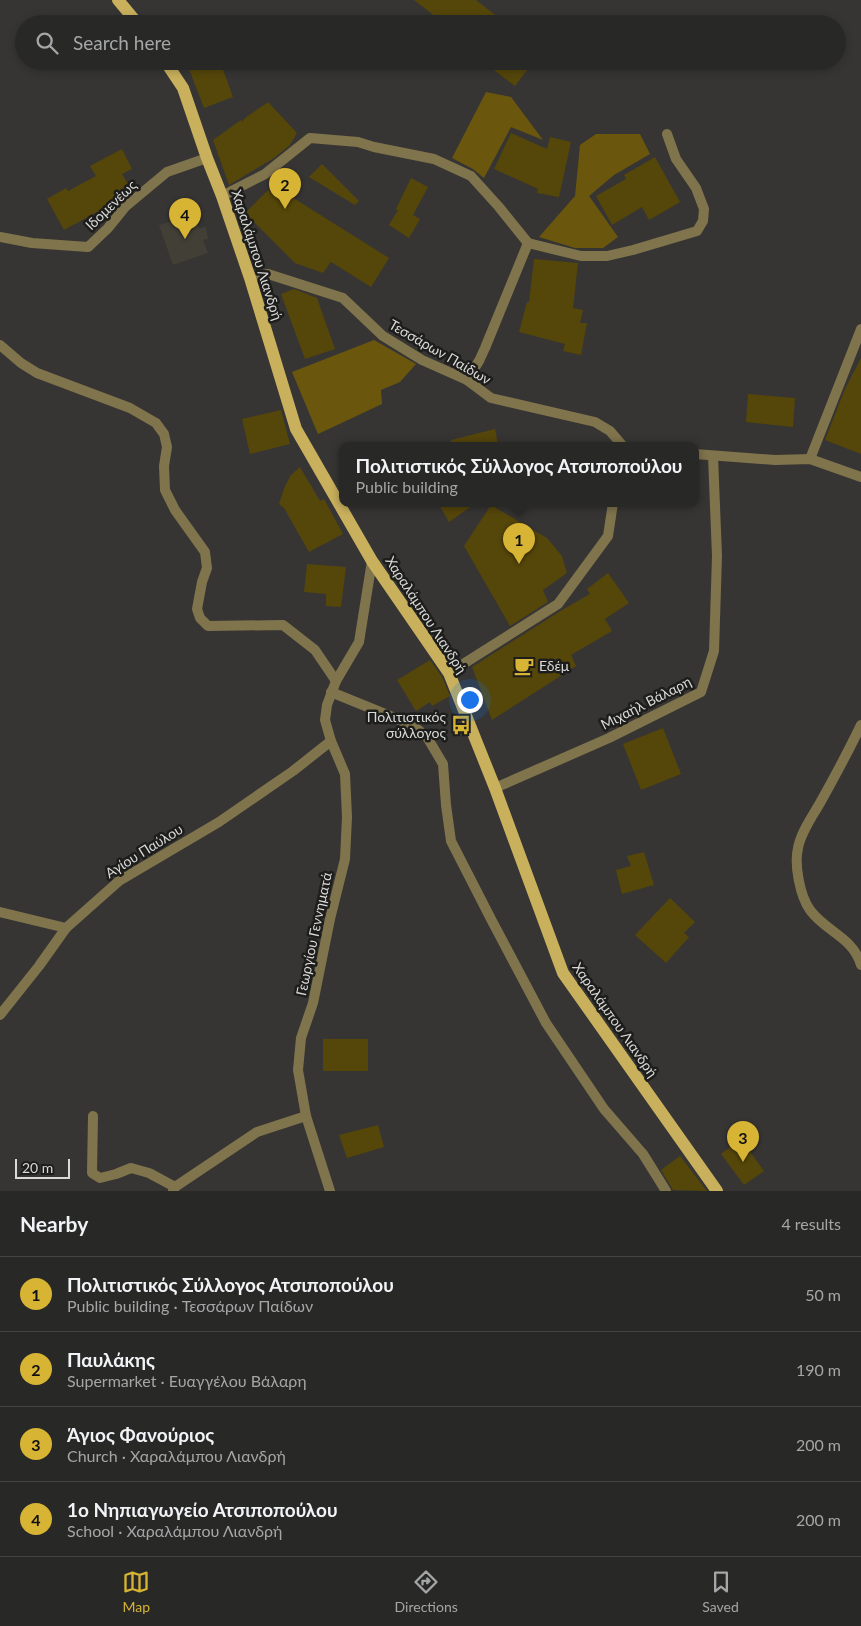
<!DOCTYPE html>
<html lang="en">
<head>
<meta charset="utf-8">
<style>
  :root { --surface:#282826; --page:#30302e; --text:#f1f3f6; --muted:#a5a6a7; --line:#444443; --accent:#d7b434 }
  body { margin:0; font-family:Lato,sans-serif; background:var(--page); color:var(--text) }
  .scale { position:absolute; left:15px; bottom:12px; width:55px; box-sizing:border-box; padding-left:5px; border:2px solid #d9d9d7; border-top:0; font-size:14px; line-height:18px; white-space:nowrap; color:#d9d9d7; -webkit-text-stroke:4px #1d1d1c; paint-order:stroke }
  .you { position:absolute; left:469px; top:699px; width:18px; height:18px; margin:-12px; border:4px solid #fff; border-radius:50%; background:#1a73e8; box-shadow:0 0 0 8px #1a73e833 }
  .badge { display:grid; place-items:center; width:32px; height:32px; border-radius:50%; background:var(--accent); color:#111; font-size:16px; font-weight:700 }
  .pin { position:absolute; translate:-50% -41px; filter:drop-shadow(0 1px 2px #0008) }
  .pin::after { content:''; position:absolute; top:26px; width:18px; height:15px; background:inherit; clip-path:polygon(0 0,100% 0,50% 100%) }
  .popup { position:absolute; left:339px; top:442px; width:360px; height:65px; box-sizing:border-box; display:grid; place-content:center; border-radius:10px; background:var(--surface); filter:drop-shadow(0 1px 4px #0005); font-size:16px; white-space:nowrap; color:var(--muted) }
  .popup b { font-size:19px; color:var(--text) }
  .popup::after { content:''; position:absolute; left:50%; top:100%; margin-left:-10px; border:10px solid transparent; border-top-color:var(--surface) }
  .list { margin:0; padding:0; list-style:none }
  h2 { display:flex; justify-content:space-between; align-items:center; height:65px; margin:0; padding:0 20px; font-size:21px }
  h2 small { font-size:16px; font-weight:400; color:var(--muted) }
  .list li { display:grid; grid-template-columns:32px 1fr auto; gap:15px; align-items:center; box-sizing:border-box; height:75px; padding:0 20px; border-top:1px solid var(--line) }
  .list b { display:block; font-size:19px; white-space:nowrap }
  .list p { margin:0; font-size:16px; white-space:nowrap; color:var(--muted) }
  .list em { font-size:16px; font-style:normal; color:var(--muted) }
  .icon { flex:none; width:28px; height:28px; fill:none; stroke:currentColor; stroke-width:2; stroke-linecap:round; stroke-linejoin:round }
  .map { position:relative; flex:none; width:861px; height:1191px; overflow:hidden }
  .search { position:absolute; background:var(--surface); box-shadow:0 2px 8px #0003; left:15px; right:15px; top:15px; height:55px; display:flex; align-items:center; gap:12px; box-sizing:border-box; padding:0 18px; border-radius:28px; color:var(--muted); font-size:19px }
  .sheet { height:365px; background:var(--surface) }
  nav { display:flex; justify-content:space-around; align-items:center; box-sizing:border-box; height:70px; border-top:1px solid var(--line); background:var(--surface); font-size:14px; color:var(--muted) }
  nav a { display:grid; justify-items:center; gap:2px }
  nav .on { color:var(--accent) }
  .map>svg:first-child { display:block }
</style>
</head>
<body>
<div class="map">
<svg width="861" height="1191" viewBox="0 0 861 1191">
  <rect width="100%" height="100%" fill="#363533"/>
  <path fill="#423f36" d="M194,214L199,228L206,227L208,239L203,240L208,253L173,265L159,225Z"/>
  <g fill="#6a570d">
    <path d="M486,92L511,97L543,140L511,127L484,178L473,169L452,158Z"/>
    <path d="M596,134H640L650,154L614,175L589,196L618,237L603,248H575L539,237L575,196L580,145Z"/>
    <path d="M374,340L416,364L400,382L381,390L382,404L318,434L292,372Z"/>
  </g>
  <g fill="#55460a">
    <path d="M414,0H476L507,24H445Z"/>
    <path d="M186,61H220L233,97L204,108Z"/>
    <path d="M482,61H534L515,86Z"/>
    <path d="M268,102L297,133L290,145L274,158L229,185L213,140L241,120L242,122L245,118Z"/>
    <path d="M511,133L547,149L550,137L571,142L559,197L537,193L538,189L494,169Z"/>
    <path d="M122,149L132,169L122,174L129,186L115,195L119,200L64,230L47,199L66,188L68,191L96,176L90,166Z"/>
    <path d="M655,157L680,202L649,220L642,207L612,225L596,196L626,179L624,175Z"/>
    <path d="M322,164L359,201L355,205L309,177Z"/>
    <path d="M411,178L428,187L413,215L420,219L409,238L389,225L398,210L396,209Z"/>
    <path d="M268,190L282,200L287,194L389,258L371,287L331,262L323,273L295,263L245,213Z"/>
    <path d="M534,259L578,263L573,308L583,310L580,323H587L581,355L563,351L565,344L519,332L527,302H529Z"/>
    <path d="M294,289L317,298L335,349L305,359L281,294Z"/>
    <path d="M861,358V454L825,440L845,389Z"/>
    <path d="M748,394L795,398L793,427L746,422Z"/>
    <path d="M281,410L290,444L250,454L242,419Z"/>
    <path d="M495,429L498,445H451V440Z"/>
    <path d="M300,467L320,501L324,499L343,534L309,552L284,508L279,504L285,486L291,475Z"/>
    <path d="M438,503H476L449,522Z"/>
    <path d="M491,505L547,538L562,556L567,573L543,590L548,602L510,626L464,546Z"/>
    <path d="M307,564L346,567L341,607L326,606V594L304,592Z"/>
    <path d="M608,573L629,603L605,619L612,631L571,655L576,666L492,720L472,667L562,610L590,594L587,589Z"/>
    <path d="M430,660L442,677L450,696L432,706L430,702L416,711L397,680Z"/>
    <path d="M663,728L681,774L641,790L623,744Z"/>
    <path d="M644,852L654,885L622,894L616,870L631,866L627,856Z"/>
    <path d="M670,898L695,922L684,933L689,937L666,963L635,935Z"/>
    <rect x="323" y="1039" width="45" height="32"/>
    <path d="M378,1125L384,1147L347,1158L339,1135Z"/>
    <path d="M741,1139L764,1171L744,1185L721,1154Z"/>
    <path d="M680,1156L707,1191L673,1190L661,1170Z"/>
  </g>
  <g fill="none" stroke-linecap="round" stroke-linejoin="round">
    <g stroke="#80744d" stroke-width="10">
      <path d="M222,196L265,174L310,138L358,142L374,147L434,159L471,176L499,207L528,243L581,256H607L633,250L697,231L703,221L704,209L696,188L676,159L667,134"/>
      <path d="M0,237L32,243L88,247L108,228L125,207L167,172L207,158"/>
      <path d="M250,278L268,274L343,298L383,336L422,360L467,380L491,398L595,422L610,431L622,445"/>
      <path d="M0,345L21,363L37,373L130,408L156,423L164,434L167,447L164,466L165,490L175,510L205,552L207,568L202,582L197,609L200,618L208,626L283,625L315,650L336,681"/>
      <path d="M467,380L479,361L485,348L528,243"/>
      <path d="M695,454L775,460L810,459L861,477"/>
      <path d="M810,459L861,329"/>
      <path d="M449,673L558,604L608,536L613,503"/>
      <path d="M331,692L412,725L427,737L443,764L446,805L451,841L492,921L546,1023L604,1109L643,1154L666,1191"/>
      <path d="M861,725C848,752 834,778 820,803C812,817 801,832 798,848C794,865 800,896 810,910C826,932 853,937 861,965"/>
      <path d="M495,788L609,738L701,692L714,651L717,556L713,456"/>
      <path d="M0,912L66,928"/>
      <path d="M0,1015L39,966L66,928L119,881L219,822L293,771L331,741"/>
      <path d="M93,1116L92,1173L100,1178L116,1174L131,1168L149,1173L175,1187"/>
      <path d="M173,1191L175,1187L257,1132L306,1116"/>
      <path d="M330,1191L306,1116L298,1070L301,1038L313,1003L330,919L345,859L347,817L345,774L331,741L325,720L327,705L336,681L359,642L372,561"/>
    </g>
    <g stroke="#c9b05d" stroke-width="12">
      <path d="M118,0L138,24"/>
      <path d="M165,61L183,88L207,158L222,196L250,278L296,429L372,561L449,673L495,788L563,973L717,1191"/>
    </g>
  </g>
  <defs>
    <symbol id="cafe-bare" viewBox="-9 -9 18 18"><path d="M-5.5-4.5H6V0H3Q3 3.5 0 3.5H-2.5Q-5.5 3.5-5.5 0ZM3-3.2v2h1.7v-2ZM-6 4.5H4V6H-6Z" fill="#d7b434" stroke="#1d1d1c" stroke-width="2.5" paint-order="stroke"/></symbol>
    <symbol id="bus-bare" viewBox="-9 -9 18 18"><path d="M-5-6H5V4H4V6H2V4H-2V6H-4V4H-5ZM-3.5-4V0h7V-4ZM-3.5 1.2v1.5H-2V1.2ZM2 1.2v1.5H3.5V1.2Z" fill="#d7b434" stroke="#1d1d1c" stroke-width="2.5" paint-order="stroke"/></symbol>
  </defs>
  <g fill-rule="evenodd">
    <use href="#cafe-bare" x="510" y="652" width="28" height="28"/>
    <use href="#bus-bare" x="447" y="711" width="28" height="28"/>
  </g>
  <g text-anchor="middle" stroke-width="5" stroke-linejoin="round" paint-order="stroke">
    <g font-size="14" fill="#d9d9d7" stroke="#1d1d1c">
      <text transform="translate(111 205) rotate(-44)" y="5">Ιδομενέως</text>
      <text transform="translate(257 255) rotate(72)" y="5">Χαραλάμπου Λιανδρή</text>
      <text transform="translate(440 352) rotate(30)" y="5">Τεσσάρων Παίδων</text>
      <text transform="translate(426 615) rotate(57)" y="5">Χαραλάμπου Λιανδρή</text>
      <text transform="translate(646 703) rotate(-27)" y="5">Μιχαήλ Βάλαρη</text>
      <text transform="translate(144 851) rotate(-32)" y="5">Αγίου Παύλου</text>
      <text transform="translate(314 934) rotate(-78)" y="5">Γεωργίου Γεννηματά</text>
      <text transform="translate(615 1020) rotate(55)" y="5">Χαραλάμπου Λιανδρή</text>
    </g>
    <g font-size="14" fill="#d9d9d7" stroke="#1d1d1c" text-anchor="start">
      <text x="539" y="671">Εδέμ</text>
      <text x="446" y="722" text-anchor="end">Πολιτιστικός<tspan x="446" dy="16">σύλλογος</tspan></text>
    </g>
  </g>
</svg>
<div class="scale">20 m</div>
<div class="you"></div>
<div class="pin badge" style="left:519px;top:564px">1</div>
<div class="popup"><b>Πολιτιστικός Σύλλογος Ατσιποπούλου</b>Public building</div>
<div class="pin badge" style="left:285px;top:209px">2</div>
<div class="pin badge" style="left:743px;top:1162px">3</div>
<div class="pin badge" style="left:185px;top:239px">4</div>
<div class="search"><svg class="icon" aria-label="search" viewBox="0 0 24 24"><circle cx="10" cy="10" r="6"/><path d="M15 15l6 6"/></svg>Search here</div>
</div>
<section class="sheet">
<h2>Nearby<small>4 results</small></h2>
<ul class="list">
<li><span class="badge">1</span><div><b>Πολιτιστικός Σύλλογος Ατσιποπούλου</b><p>Public building · Τεσσάρων Παίδων</p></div><em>50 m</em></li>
<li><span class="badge">2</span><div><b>Παυλάκης</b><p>Supermarket · Ευαγγέλου Βάλαρη</p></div><em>190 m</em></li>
<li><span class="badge">3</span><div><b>Άγιος Φανούριος</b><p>Church · Χαραλάμπου Λιανδρή</p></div><em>200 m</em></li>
<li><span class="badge">4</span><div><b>1ο Νηπιαγωγείο Ατσιποπούλου</b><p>School · Χαραλάμπου Λιανδρή</p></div><em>200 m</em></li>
</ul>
</section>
<nav>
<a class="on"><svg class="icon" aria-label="map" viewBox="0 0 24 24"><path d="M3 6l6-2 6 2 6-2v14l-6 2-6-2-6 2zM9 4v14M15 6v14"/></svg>Map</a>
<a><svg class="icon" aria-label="directions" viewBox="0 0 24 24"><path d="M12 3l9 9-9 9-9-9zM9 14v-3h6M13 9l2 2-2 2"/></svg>Directions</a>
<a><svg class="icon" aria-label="saved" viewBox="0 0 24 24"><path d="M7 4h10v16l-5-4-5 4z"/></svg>Saved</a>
</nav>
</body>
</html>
